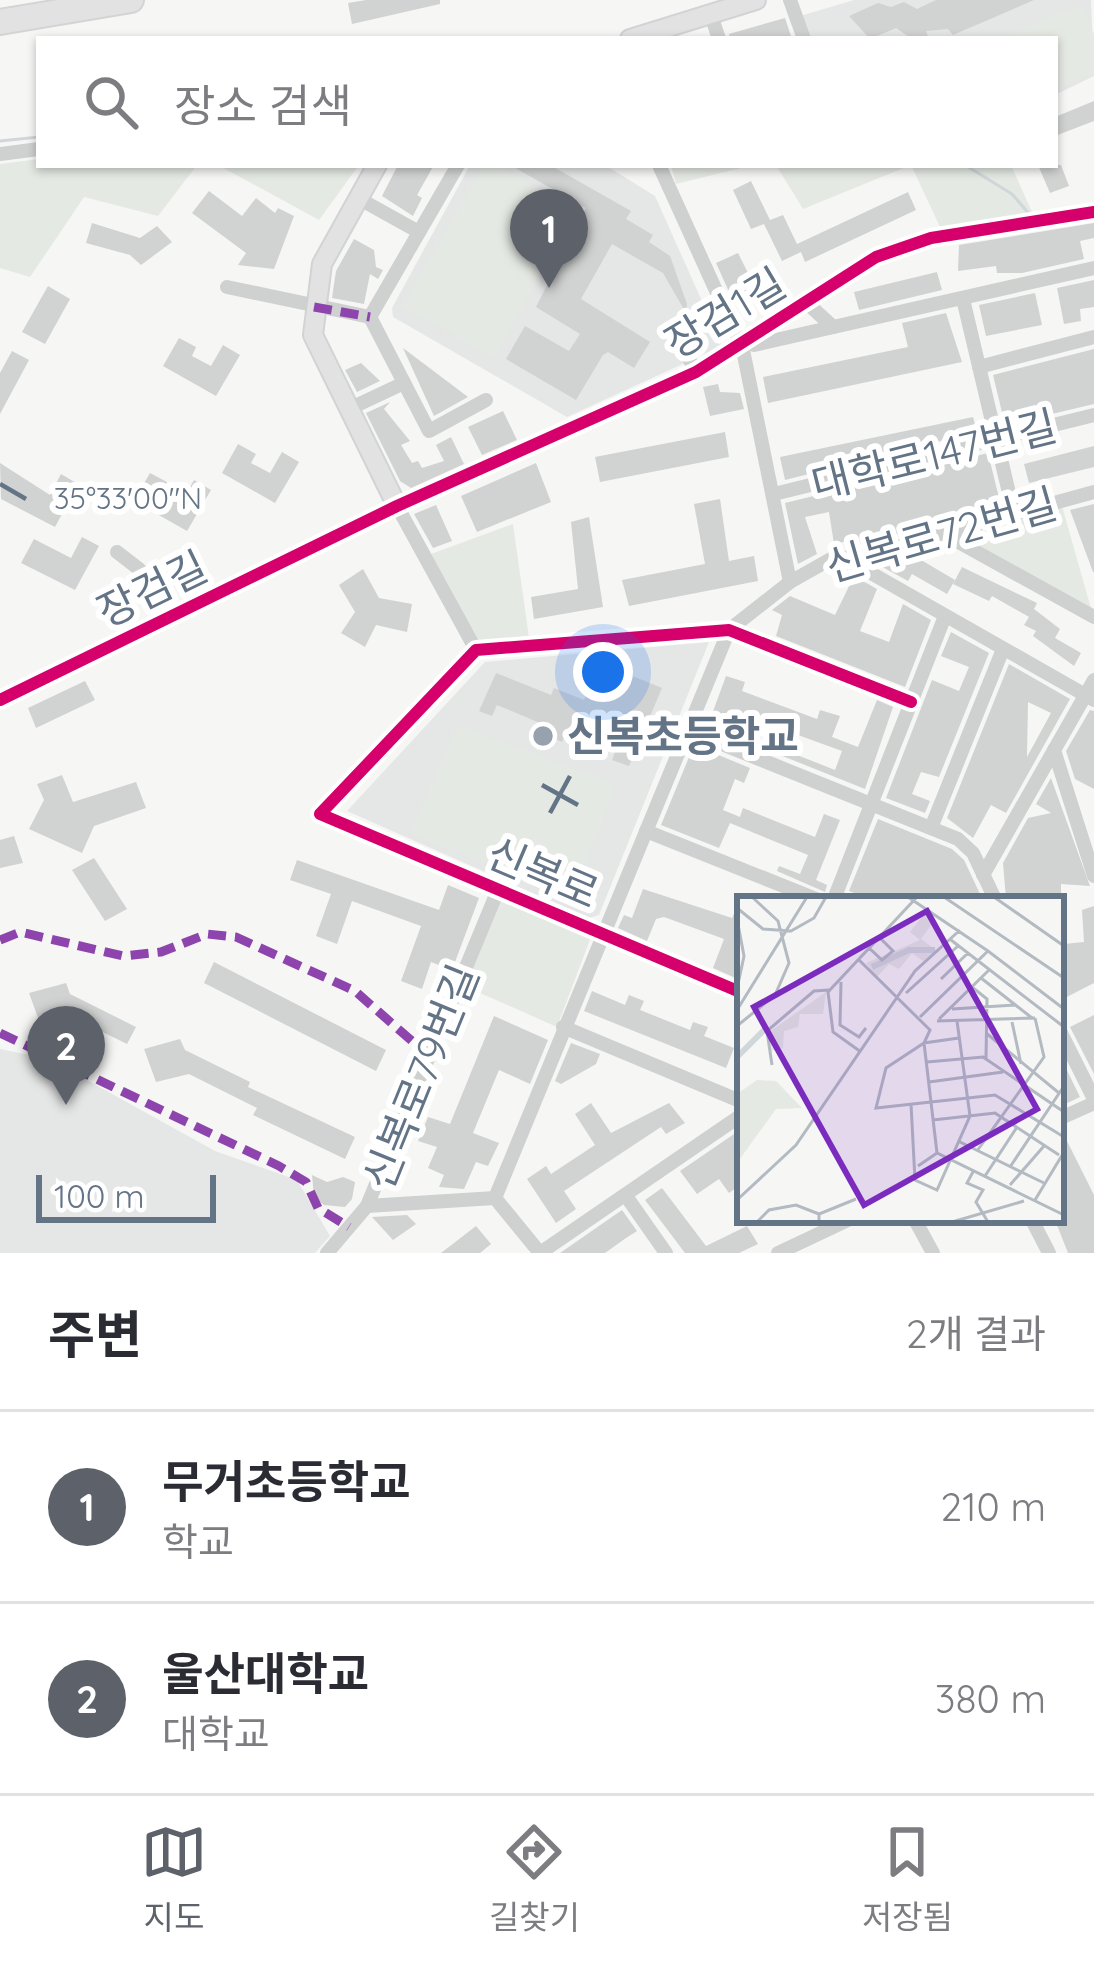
<!DOCTYPE html>
<html lang="ko">
<head>
<meta charset="utf-8">
<style>
  :root { --surface:#fff; --page:#f2f2f3; --text:#2b2b33; --muted:#7c7c81; --line:#e1e1e2; --accent:#5c616a }
  body { margin:0; font-family:Quicksand,"Noto Sans KR",sans-serif; background:var(--page); color:var(--text) }
  .scale { position:absolute; left:36px; bottom:30px; width:180px; box-sizing:border-box; padding-left:12px; border:6px solid #647487; border-top:0; font-size:33px; line-height:42px; white-space:nowrap; color:#647487; -webkit-text-stroke:9px #fff; paint-order:stroke }
  .you { position:absolute; left:603px; top:672px; width:42px; height:42px; margin:-30px; border:9px solid #fff; border-radius:50%; background:#1a73e8; box-shadow:0 0 0 18px #1a73e833 }
  .badge { display:grid; place-items:center; width:78px; height:78px; border-radius:50%; background:var(--accent); color:#fff; font-size:39px; font-weight:700 }
  .pin { position:absolute; translate:-50% -99px; filter:drop-shadow(0 3px 6px #0008) }
  .pin::after { content:''; position:absolute; top:63px; width:42px; height:36px; background:inherit; clip-path:polygon(0 0,100% 0,50% 100%) }
  .list { margin:0; padding:0; list-style:none }
  h2 { display:flex; justify-content:space-between; align-items:center; height:156px; margin:0; padding:0 48px; font-size:51px }
  h2 small { font-size:39px; font-weight:400; color:var(--muted) }
  .list li { display:grid; grid-template-columns:78px 1fr auto; gap:36px; align-items:center; box-sizing:border-box; height:192px; padding:0 48px; border-top:3px solid var(--line) }
  .list b { display:block; font-size:45px; white-space:nowrap }
  .list p { margin:0; font-size:39px; white-space:nowrap; color:var(--muted) }
  .list em { font-size:39px; font-style:normal; color:var(--muted) }
  .icon { flex:none; width:66px; height:66px; fill:none; stroke:currentColor; stroke-width:2; stroke-linecap:round; stroke-linejoin:round }
  .map { position:relative; flex:none; width:1094px; height:1253px; overflow:hidden }
  .search { position:absolute; background:var(--surface); box-shadow:0 3px 9px #0004; left:36px; right:36px; top:36px; height:132px; display:flex; align-items:center; gap:30px; box-sizing:border-box; padding:0 42px; border-radius:0px; color:var(--muted); font-size:45px }
  .sheet { height:540px; background:var(--surface) }
  nav { display:flex; justify-content:space-around; align-items:center; box-sizing:border-box; height:168px; border-top:3px solid var(--line); background:var(--surface); font-size:33px; color:var(--muted) }
  nav a { display:grid; justify-items:center; gap:6px }
  nav .on { color:var(--accent) }
  .map>svg:first-child { display:block }
</style>
</head>
<body>
<div class="map">
<svg width="1094" height="1253" viewBox="0 0 1094 1253">
  <rect width="100%" height="100%" fill="#f6f6f5"/>
  <g fill="#e5e6e6">
    <path d="M854,0H1091L1094,76L1055,95V39H804L797,17Z"/>
    <path d="M470,165H605L655,196L722,346L567,417L393,317L392,308Z"/>
    <path d="M709,642L599,915L589,918L347,811L485,662Z"/>
    <path d="M0,1049L49,1059L215,1151L297,1180L330,1236L315,1253H0Z"/>
  </g>
  <g fill="#e5e9e3">
    <path d="M1080,5L1094,34V72L1055,89V39H999Z"/>
    <path d="M39,159V165H197L158,216L84,197L30,277L0,268V164Z"/>
    <path d="M218,165H359L319,220Z"/>
    <path d="M484,165H496L576,211L494,358L403,306Z"/>
    <path d="M671,165H753L676,184Z"/>
    <path d="M776,165H1011L1036,221L951,235L941,229L911,165L803,209Z"/>
    <path d="M1062,506L1092,612L956,535Z"/>
    <path d="M513,524L529,638L480,643L431,554Z"/>
    <path d="M458,725L616,785L571,898L410,833Z"/>
    <path d="M501,899L591,937L557,1027L462,985Z"/>
  </g>
  <g fill="none" stroke-linecap="round" stroke-linejoin="round">
    <g stroke="#d0d7da" stroke-width="3">
      <path d="M0,141L39,137"/>
      <path d="M965,165L1012,194L1030,215"/>
    </g>
  </g>
  <g fill="#d1d2d2" fill-rule="evenodd">
    <path d="M366,0H440V4L352,24L348,3Z"/>
    <path d="M936,0H1034L953,35L948,29L926,31L929,39H912L896,28L870,39L849,16L878,3L891,7L904,2L917,9Z"/>
    <path d="M785,18L792,39H730L729,34Z"/>
    <path d="M1094,101V121L1055,136V117Z"/>
    <path d="M398,165H434L417,195L422,198L413,216L382,196Z"/>
    <path d="M510,165H550L631,211L626,219L653,235L649,242L670,256L687,304L686,313L663,273L612,244L581,299L650,342L634,368L608,352L603,355L576,400L506,359L525,326L569,351L580,334L536,307L586,208Z"/>
    <path d="M1038,165H1061L1069,186L1050,193Z"/>
    <path d="M751,181L770,220L783,215L797,244L908,192L916,210L805,262L801,252L782,261L764,224L751,229L733,190Z"/>
    <path d="M209,191L242,216L256,198L275,213L278,208L294,216L274,269L238,265L246,253L192,213Z"/>
    <path d="M92,223L140,238L157,226L172,242L141,265L130,255L86,243Z"/>
    <path d="M1094,223V238L1080,241L1084,259L1022,273H997L996,266L958,271L959,245Z"/>
    <path d="M354,239L374,250L376,267L383,270L378,279L370,274L364,304L332,298L336,271Z"/>
    <path d="M738,253L749,275L764,266L772,269L787,293L771,304L762,288L734,303L716,263Z"/>
    <path d="M937,272L942,290L859,310L854,292Z"/>
    <path d="M1094,280V307L1080,309L1081,321L1064,324L1057,288Z"/>
    <path d="M48,286L70,299L45,344L22,332Z"/>
    <path d="M1035,293L1042,325L986,336L979,305Z"/>
    <path d="M946,313L962,362L768,403L763,377L908,347L902,323Z"/>
    <path d="M179,338L196,347L192,356L211,366L223,345L240,355L216,396L163,366Z"/>
    <path d="M403,348L468,397L434,416Z"/>
    <path d="M1094,349V404L1005,425L993,375Z"/>
    <path d="M12,351L29,360L0,414V373Z"/>
    <path d="M361,363L380,381L357,392L345,370Z"/>
    <path d="M718,384L720,392L740,393L744,409L710,416L703,387Z"/>
    <path d="M390,402L384,409L410,441L401,445L412,463L418,461L422,468L444,461L436,445L451,437L464,464L411,488L400,481L366,413Z"/>
    <path d="M503,411L517,440L482,455L468,427Z"/>
    <path d="M973,417L977,432L785,480L780,457Z"/>
    <path d="M725,432L729,457L600,482L595,457Z"/>
    <path d="M238,444L256,454L251,463L270,473L282,452L299,462L275,503L222,473Z"/>
    <path d="M1094,446V467L1029,483L1024,464Z"/>
    <path d="M988,453L1001,506L858,545L857,539L834,544L829,512L805,517L817,554L798,564L785,503Z"/>
    <path d="M0,463L50,495L61,474L78,484L55,527L1,499Z"/>
    <path d="M536,463L551,502L477,532L461,496Z"/>
    <path d="M150,473L167,482L163,491L182,501L194,480L211,490L187,531L134,501Z"/>
    <path d="M720,499L729,561L754,556L758,581L629,606L622,580L705,564L694,504Z"/>
    <path d="M1094,504V572H1093L1070,510Z"/>
    <path d="M436,505L452,541L433,548L414,514Z"/>
    <path d="M589,517L603,607L534,619L531,597L578,589L571,522Z"/>
    <path d="M82,537L99,546L75,590L21,563L34,539L71,558Z"/>
    <path d="M911,554L955,580L947,594L912,574L908,581L877,564Z"/>
    <path d="M962,567L1037,603L1034,609L1060,629L1055,638L1081,653L1074,666L1033,636L1036,631L1024,625L1029,617L992,596L989,601L953,584Z"/>
    <path d="M363,569L379,598L412,604L407,632L376,625L365,647L341,633L355,612L339,585Z"/>
    <path d="M854,576L877,589L860,631L889,642L903,604L931,620L905,687L776,636L782,615L772,610L790,596L835,615Z"/>
    <path d="M951,632L989,653L939,777L921,772L912,794L930,801L925,813L886,798L932,680L959,691L969,667L941,656Z"/>
    <path d="M600,663L662,688L629,766L612,760L615,752L566,733L562,742L544,734L547,726L497,705L492,716L479,711L496,673L551,695L554,688L584,700Z"/>
    <path d="M1009,664L1070,699L1006,813L991,805L973,838L947,818ZM1028,702L1051,713L1027,757Z"/>
    <path d="M726,676L745,682L742,691L817,719L820,710L840,716L832,737L858,747L877,700L893,707L865,789L780,755L782,749L835,770L842,751L740,714H712Z"/>
    <path d="M85,681L95,700L36,728L28,708Z"/>
    <path d="M1090,710L1094,711V789L1075,779L1066,751Z"/>
    <path d="M694,745L750,768L744,783L735,779L723,810L740,817L743,808L815,837L824,814L840,820L816,880L827,885L825,892L777,871L779,866L800,874L808,855L730,823L719,848L661,825Z"/>
    <path d="M62,775L73,802L136,782L146,808L94,826L82,853L29,829L44,800L37,784Z"/>
    <path d="M1051,778L1090,886L1061,884V899H1006L1003,863L1028,818L1051,813L1036,804Z"/>
    <path d="M878,819L952,849L964,860L981,896L870,899L849,891Z"/>
    <path d="M14,836L23,863L0,868V840Z"/>
    <path d="M94,858L127,909L105,921L72,870Z"/>
    <path d="M297,860L439,910L448,885L479,898L452,970L431,962L422,989L401,981L421,926L352,901L337,944L316,936L331,894L290,880Z"/>
    <path d="M643,889L732,918L740,900V980L713,968L724,939L664,917L656,919L647,941L618,928L624,915L632,918Z"/>
    <path d="M1094,906V983L1061,1000V953L1064,944L1084,942L1082,910Z"/>
    <path d="M214,962L386,1050L376,1071L204,983Z"/>
    <path d="M66,983L70,994L136,1027L127,1044L74,1018L41,1026L29,993Z"/>
    <path d="M592,991L625,1005L629,995L644,1001L640,1010L690,1030L693,1022L708,1027L704,1036L734,1048L726,1068L584,1011Z"/>
    <path d="M1094,1015V1074L1070,1027Z"/>
    <path d="M494,1016L548,1040L530,1084L499,1070L473,1133L499,1143L488,1166L476,1162L464,1189L439,1187L444,1175L428,1168L437,1147L418,1141L428,1117L450,1124Z"/>
    <path d="M180,1039L185,1050L250,1082L248,1087L355,1137L345,1159L253,1115L257,1108L189,1074L156,1082L144,1049Z"/>
    <path d="M571,1043L600,1054L596,1064L561,1084L555,1081Z"/>
    <path d="M1061,1058L1080,1097L1061,1106Z"/>
    <path d="M591,1103L611,1133L669,1103L685,1123L666,1134L661,1127L564,1191L576,1209L556,1223L527,1179L546,1166L551,1174L595,1145L575,1114Z"/>
    <path d="M1061,1129L1094,1195V1253H1068L1055,1220H1061Z"/>
    <path d="M740,1130V1185L729,1193L719,1179L697,1194L680,1171Z"/>
    <path d="M312,1175L327,1182L343,1177L355,1182L352,1199L345,1207L324,1205L314,1197Z"/>
    <path d="M662,1188L706,1246L747,1226L758,1244L739,1253H685L645,1200Z"/>
    <path d="M622,1210L637,1231L626,1238L605,1253H560Z"/>
    <path d="M407,1215L416,1224L393,1240L372,1217Z"/>
    <path d="M476,1226L491,1244L480,1253H441Z"/>
  </g>
  <g fill="none" stroke-linecap="round" stroke-linejoin="round">
    <defs>
      <g id="secondary">
        <path d="M630,39L756,0"/>
        <path d="M377,165L322,264L313,335L397,506"/>
      </g>
      <path id="highway" d="M0,22L131,0"/>
    </defs>
    <use href="#secondary" stroke="#d1d3d4" stroke-width="22"/>
    <use href="#highway" stroke="#d3d4d4" stroke-width="28"/>
    <g stroke="#cfd1d1" stroke-width="14">
      <path d="M790,0L804,39"/>
      <path d="M710,12L719,39"/>
      <path d="M0,154L39,149"/>
      <path d="M458,165L370,317L429,431L486,400"/>
      <path d="M356,197L419,232"/>
      <path d="M227,287L370,317"/>
      <path d="M963,299L1014,514"/>
      <path d="M807,303L833,327"/>
      <path d="M682,345L696,372"/>
      <path d="M754,345L1094,268"/>
      <path d="M979,367L1094,337"/>
      <path d="M353,407L404,383"/>
      <path d="M774,494L1094,415"/>
      <path d="M397,506L476,650"/>
      <path d="M944,534L1094,617"/>
      <path d="M117,552L139,569L169,617"/>
      <path d="M848,560L1094,700"/>
      <path d="M790,582L838,555L848,560L1094,492"/>
      <path d="M0,700L397,506L696,372L876,257L931,238L1094,212"/>
      <path d="M687,730L958,839L973,853L995,899"/>
      <path d="M1054,750L1094,876"/>
      <path d="M931,828L1003,649"/>
      <path d="M646,831L816,899"/>
      <path d="M983,875L1094,680"/>
      <path d="M834,899L945,616"/>
      <path d="M740,992L320,814L476,650L729,630L911,702"/>
      <path d="M563,1027L740,1101"/>
      <path d="M1061,1033L1094,1099"/>
      <path d="M1061,1118L1094,1103"/>
      <path d="M626,1196L666,1253"/>
      <path d="M495,1198L729,630L790,582L743,350L659,165"/>
      <path d="M367,1206L495,1198L540,1253"/>
      <path d="M915,1220L933,1253"/>
      <path d="M1032,1220L1049,1253"/>
      <path d="M327,1253L367,1206L498,890"/>
      <path d="M540,1253L740,1116"/>
      <path d="M778,1253L848,1220"/>
    </g>
    <use href="#secondary" stroke="#e2e2e3" stroke-width="18"/>
    <use href="#highway" stroke="#e2e2e3" stroke-width="24"/>
    <g stroke="#8e44ad" stroke-width="9" stroke-dasharray="18 9" stroke-linecap="butt">
      <path d="M314,307L370,317"/>
      <path d="M0,940L20,932L123,956L161,952L207,934L236,937L355,991L429,1056"/>
      <path d="M0,1033L279,1166L306,1182L318,1208L349,1227"/>
    </g>
    <defs>
      <g id="cycleway">
        <path d="M0,700L397,506L696,372L876,257L931,238L1094,212"/>
        <path d="M740,992L320,814L476,650L729,630L911,702"/>
      </g>
    </defs>
    <use href="#cycleway" stroke="#fff" stroke-width="20"/>
    <use href="#cycleway" stroke="#d6006c" stroke-width="12"/>
  </g>
  <path fill="none" stroke="#647487" stroke-width="4.5" d="M0,484L26,499M542,785L578,805M550,813L570,776"/>
  <circle fill="#97a2ae" stroke="#fff" stroke-width="4.5" cx="543" cy="736" r="12"/>
  <g text-anchor="middle" stroke-width="12" stroke-linejoin="round" paint-order="stroke">
    <g font-size="42" fill="#647487" stroke="#fff">
      <text transform="translate(725 313) rotate(-31)" y="15">장검1길</text>
      <text transform="translate(934 455) rotate(-14)" y="15">대학로147번길</text>
      <text transform="translate(941 535) rotate(-16)" y="15">신복로72번길</text>
      <text transform="translate(152 589) rotate(-26)" y="15">장검길</text>
      <text transform="translate(543 873) rotate(23)" y="15">신복로</text>
      <text transform="translate(421 1077) rotate(-68)" y="15">신복로79번길</text>
    </g>
    <g font-size="42" font-weight="bold" fill="#647487" stroke="#fff" text-anchor="start">
      <text x="567" y="751">신복초등학교</text>
    </g>
  </g>
  <g transform="translate(737 896)">
    <rect width="327" height="327" fill="#f6f6f5"/>
    <path d="M20,184L39,185L65,212L39,213L0,267V198Z" fill="#e5e9e3"/>
    <path d="M188,17L198,24L184,43L200,55L186,65L175,57L162,73L152,68L140,81L129,67L183,44L173,36ZM89,96L86,118H63L61,131L47,135L46,152L34,155L31,137Z" fill="#e5e9e3"/>
    <path fill="none" stroke="#d0d7da" stroke-width="6" d="M135,71L172,54H198M0,161L28,133"/>
    <path fill="none" stroke="#b3bac2" stroke-width="3" d="M171,1L251,55M207,1L327,82M257,1L327,50M0,12L26,33L54,35L77,22L89,1M0,23L7,60L0,93M214,44L327,131M131,51L145,64L156,55L143,42M121,63L193,134L187,147L200,257M244,82L295,122M204,83L231,57M104,86L103,129L122,141L129,132M235,91L250,103L249,162M169,97L221,50M215,113L278,109M0,114L70,1M183,121L251,55L327,113M202,123L252,74M200,125L298,122M275,126L284,168M0,130L38,99L52,67L41,25L15,1M249,137L322,197M222,142L187,147L149,172L139,212L258,199L327,241M124,156L96,136L91,96L180,1M190,166L246,161L327,216M35,169L30,135L77,95L92,94M192,186L266,176M174,208L178,284L200,294L233,220L220,125M196,224L258,217L322,259M221,245L307,287M240,255L307,161L298,122M181,270L200,257L327,319M273,271L327,190M237,274L230,287L246,294L239,306L251,326M248,280L280,231M273,289L307,250M0,304L59,249L178,75L223,34M298,304L327,256M20,326L32,314L59,309L82,318M82,326V318L119,303M215,326L287,305"/>
    <path fill="#7b2cbf" fill-opacity="0.15" stroke="#7b2cbf" stroke-width="6" d="M190,15L300,213L127,309L17,111Z"/>
    <rect width="327" height="327" fill="none" stroke="#647487" stroke-width="6"/>
  </g>
  <g font-size="30" text-anchor="middle" fill="#647487" stroke="#fff" stroke-width="12" stroke-linejoin="round" paint-order="stroke">
    <text x="128" y="509">35°33'00"N</text>
  </g>
</svg>
<div class="scale">100 m</div>
<div class="you"></div>
<div class="pin badge" style="left:549px;top:288px">1</div>
<div class="pin badge" style="left:66px;top:1105px">2</div>
<div class="search"><svg class="icon" aria-label="search" viewBox="0 0 24 24"><circle cx="10" cy="10" r="6"/><path d="M15 15l6 6"/></svg>장소 검색</div>
</div>
<section class="sheet">
<h2>주변<small>2개 결과</small></h2>
<ul class="list">
<li><span class="badge">1</span><div><b>무거초등학교</b><p>학교</p></div><em>210 m</em></li>
<li><span class="badge">2</span><div><b>울산대학교</b><p>대학교</p></div><em>380 m</em></li>
</ul>
</section>
<nav>
<a class="on"><svg class="icon" aria-label="map" viewBox="0 0 24 24"><path d="M3 6l6-2 6 2 6-2v14l-6 2-6-2-6 2zM9 4v14M15 6v14"/></svg>지도</a>
<a><svg class="icon" aria-label="directions" viewBox="0 0 24 24"><path d="M12 3l9 9-9 9-9-9zM9 14v-3h6M13 9l2 2-2 2"/></svg>길찾기</a>
<a><svg class="icon" aria-label="saved" viewBox="0 0 24 24"><path d="M7 4h10v16l-5-4-5 4z"/></svg>저장됨</a>
</nav>
</body>
</html>
